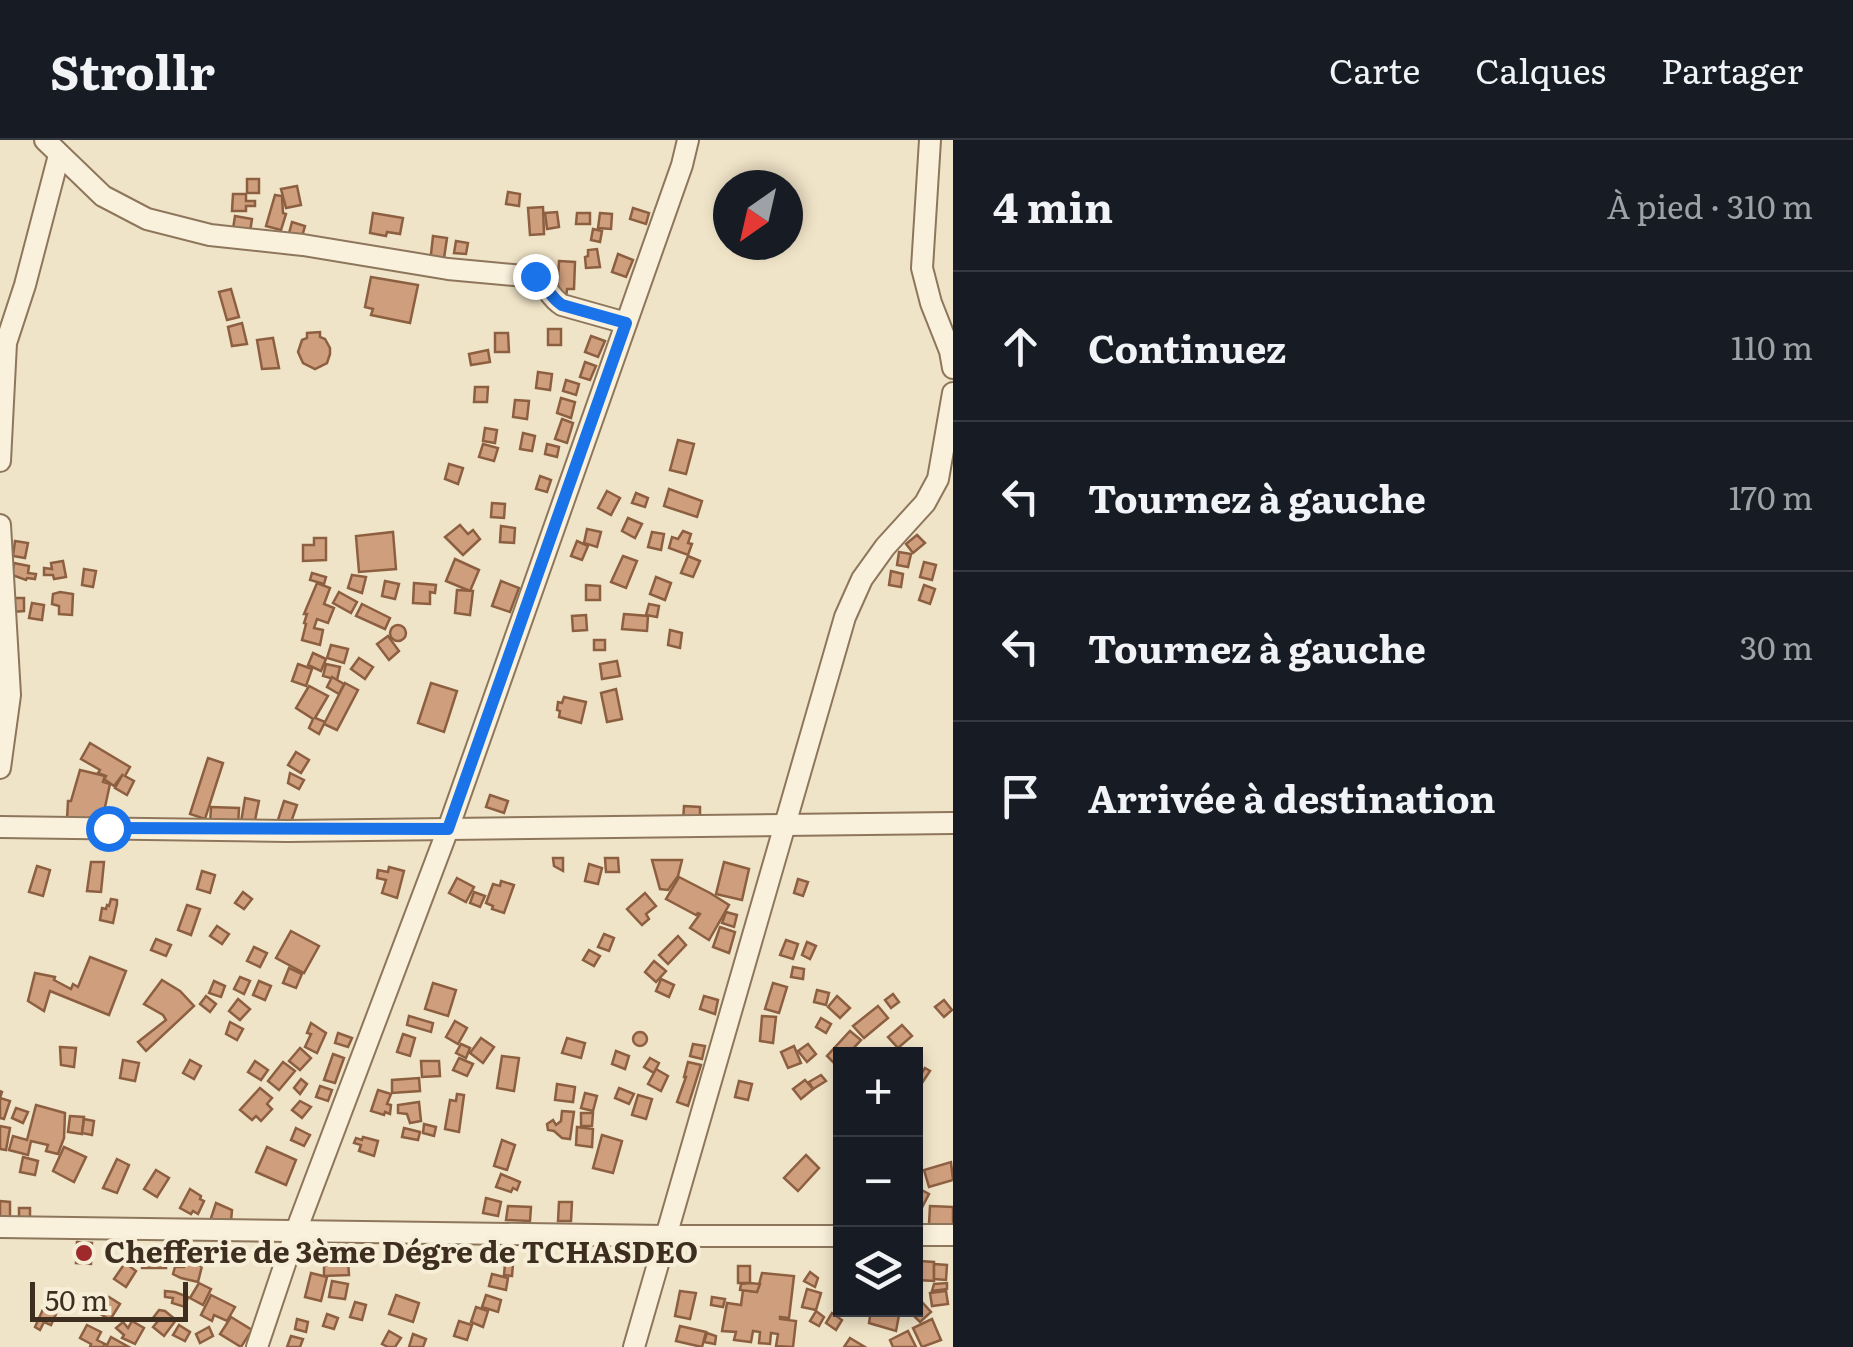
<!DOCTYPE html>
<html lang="fr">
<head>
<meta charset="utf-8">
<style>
  :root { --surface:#171b24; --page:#20242c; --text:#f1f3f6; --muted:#9ea1a6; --line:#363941 }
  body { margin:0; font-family:Literata,serif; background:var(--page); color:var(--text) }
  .controls { position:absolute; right:30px; bottom:30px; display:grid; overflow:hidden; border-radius:0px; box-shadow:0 5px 15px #0003 }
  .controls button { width:90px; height:90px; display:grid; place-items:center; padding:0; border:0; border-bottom:2px solid var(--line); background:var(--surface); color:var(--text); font:50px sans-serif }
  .compass { position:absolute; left:713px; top:30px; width:90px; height:90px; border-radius:50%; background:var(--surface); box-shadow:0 5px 15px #0003; rotate:214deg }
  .scale { position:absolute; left:30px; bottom:25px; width:158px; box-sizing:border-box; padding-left:10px; border:5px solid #3d2e20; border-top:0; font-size:28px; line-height:35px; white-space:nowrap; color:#3d2e20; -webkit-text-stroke:8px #f7eed8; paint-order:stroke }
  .stop { position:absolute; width:30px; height:30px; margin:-22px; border:8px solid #1a73e8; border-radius:50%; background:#fff }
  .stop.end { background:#1a73e8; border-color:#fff; box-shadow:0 2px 10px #0008 }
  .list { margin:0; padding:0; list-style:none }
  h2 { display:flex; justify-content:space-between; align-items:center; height:130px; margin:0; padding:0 40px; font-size:42px }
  h2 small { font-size:32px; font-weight:400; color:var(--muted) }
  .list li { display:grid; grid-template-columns:65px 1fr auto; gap:30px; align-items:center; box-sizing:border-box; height:150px; padding:0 40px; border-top:2px solid var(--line) }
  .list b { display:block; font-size:38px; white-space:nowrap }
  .list em { font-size:32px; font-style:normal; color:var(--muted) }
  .icon { flex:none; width:55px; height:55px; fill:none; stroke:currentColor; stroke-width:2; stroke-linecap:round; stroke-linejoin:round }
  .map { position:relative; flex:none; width:953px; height:1207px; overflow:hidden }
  header { display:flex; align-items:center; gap:60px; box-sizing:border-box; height:140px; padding:0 50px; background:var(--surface); border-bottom:2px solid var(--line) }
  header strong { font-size:48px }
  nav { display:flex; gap:55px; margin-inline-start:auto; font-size:35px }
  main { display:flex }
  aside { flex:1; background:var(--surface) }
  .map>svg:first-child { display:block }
</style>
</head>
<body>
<header>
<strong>Strollr</strong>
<nav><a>Carte</a><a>Calques</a><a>Partager</a></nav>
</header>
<main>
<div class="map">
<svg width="953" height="1207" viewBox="0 0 953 1207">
  <rect width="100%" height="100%" fill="#f0e4c8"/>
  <g fill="#cf9f7d" stroke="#8d5f41" stroke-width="2.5">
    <rect x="247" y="39" width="12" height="14"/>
    <path d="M297,46L301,65L286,68L281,49Z"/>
    <path d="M508,52L520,54L519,66L506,64Z"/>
    <path d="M233,54H246V61H255V66H246V71H232Z"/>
    <path d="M275,55L282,56L283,73L286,74L281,90L266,86Z"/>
    <path d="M543,67L544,94L530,95L528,68Z"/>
    <path d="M633,68L649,73L646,84L630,79Z"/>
    <path d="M557,72L559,87L547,89L545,73Z"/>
    <path d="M373,73L403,78L400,94L387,92L386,96L370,93Z"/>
    <path d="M577,73H590V84H576Z"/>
    <path d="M600,73L612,74L611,89L598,88Z"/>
    <path d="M235,76L252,79L250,92L233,89Z"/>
    <path d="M292,82L305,86L301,100L288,97Z"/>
    <path d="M593,89L602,91L600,102L591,100Z"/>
    <path d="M433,96L447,98L443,125L430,123Z"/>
    <path d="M456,101L468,103L466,114L454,113Z"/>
    <path d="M597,109L600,127L586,128L585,117L588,116V110Z"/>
    <path d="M618,114L633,120L626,137L612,132Z"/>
    <path d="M559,121L575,122L574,149H567L566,158L557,156Z"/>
    <path d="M371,137L418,145L410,183L371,175L373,169L365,167Z"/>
    <path d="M231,149L239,177L227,180L219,152Z"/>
    <path d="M242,183L247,204L232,206L228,187Z"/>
    <rect x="548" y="189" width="13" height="16"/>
    <path d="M320,192V197L325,199L330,208V214L327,223L315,229L303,223L298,212L302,200L307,198V193Z"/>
    <path d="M495,193H508L509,212H495Z"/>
    <path d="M591,196L605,201L598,217L585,212Z"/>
    <path d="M273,198L279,228L262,229L257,200Z"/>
    <path d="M488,210L490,222L471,225L469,214Z"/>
    <path d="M585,222L596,226L590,240L580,237Z"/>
    <path d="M538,232L552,234L550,250L536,248Z"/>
    <path d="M566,240L579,244L576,255L563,251Z"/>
    <path d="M475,247H488L487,262H474Z"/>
    <path d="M561,258L575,262L571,278L557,273Z"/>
    <path d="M515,260L529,261L527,279L513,277Z"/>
    <path d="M562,279L573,283L567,303L555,299Z"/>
    <path d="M485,288L497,290L495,303L483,301Z"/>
    <path d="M523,293L535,296L532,311L520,309Z"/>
    <path d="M678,300L694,304L686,334L670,330Z"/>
    <path d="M483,304L498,308L494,321L479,317Z"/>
    <path d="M547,304L559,307L557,317L545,314Z"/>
    <path d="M449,324L463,328L458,344L445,339Z"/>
    <path d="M540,336L551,340L547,352L536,349Z"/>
    <path d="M669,349L702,361L697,377L664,366Z"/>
    <path d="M607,351L620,358L611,375L598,368Z"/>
    <path d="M636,353L648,358L645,367L632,363Z"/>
    <path d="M492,363L505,364L504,378L491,377Z"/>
    <path d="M628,378L642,384L635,398L622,391Z"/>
    <path d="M460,385L468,394L473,390L480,399L463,415L445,397Z"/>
    <path d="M501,386L515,388L514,403L500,402Z"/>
    <path d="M587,389L601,392L597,407L584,403Z"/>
    <path d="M683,391L691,394L688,403L692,404L688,415L669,408L672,397L678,399Z"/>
    <path d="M393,392L396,429L359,432L356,396Z"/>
    <path d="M652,392L664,394L661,410L648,407Z"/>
    <path d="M917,395L925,403L913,413L906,404Z"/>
    <path d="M314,398H326V420L303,421V405H314Z"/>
    <path d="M15,401L28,403L25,418L13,416Z"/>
    <path d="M577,401L588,406L582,420L571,416Z"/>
    <path d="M899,412L911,414L908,427L897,425Z"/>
    <path d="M623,416L637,421L626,448L611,442Z"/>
    <path d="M688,416L700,421L693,437L681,433Z"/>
    <path d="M455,419L479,430L470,451L446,441Z"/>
    <path d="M63,421L66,437L54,439L53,435H44V428L52,429L51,423Z"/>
    <path d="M924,422L936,425L932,440L920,437Z"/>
    <path d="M14,423L29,426L28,433L36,434L35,439L27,438L26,440L12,435Z"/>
    <path d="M84,429L96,431L93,447L82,445Z"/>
    <path d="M891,431L903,434L901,447L889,445Z"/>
    <path d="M312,433L326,437L324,444L310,440Z"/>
    <path d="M352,435L366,437L362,453L348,448Z"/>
    <path d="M656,437L671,443L665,460L650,454Z"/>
    <path d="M385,441L399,444L395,459L382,456Z"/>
    <path d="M501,441L519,448L510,472L492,466Z"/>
    <path d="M317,443L330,448L324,464L334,468L328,483L317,479L314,488L323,490L320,505L302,500L306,484L304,483L307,474H304Z"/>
    <path d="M414,443L436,445L435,453L430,452V464L413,463Z"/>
    <path d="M586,445L600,446V460H586Z"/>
    <path d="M924,445L935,449L930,464L919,460Z"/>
    <path d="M457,450L473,451L470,475L455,473Z"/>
    <path d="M60,452L73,454L72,475L59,474V466L52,464L53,454Z"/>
    <path d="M339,452L357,462L351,473L333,463Z"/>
    <path d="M12,458H24V471L12,472Z"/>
    <path d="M32,463L44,465L42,480L29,478Z"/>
    <path d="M362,464L390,478L385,489L356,476Z"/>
    <path d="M649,464L659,466L657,477L646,475Z"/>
    <path d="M624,474L648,476L647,491L622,489Z"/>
    <path d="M586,475L587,490L573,491L572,476Z"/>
    <circle cx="398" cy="493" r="8"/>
    <path d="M670,490L682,493L680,508L668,505Z"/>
    <path d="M388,496L399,511L389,520L377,504Z"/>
    <rect x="594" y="500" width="11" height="10"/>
    <path d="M331,505L348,509L344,523L327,518Z"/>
    <path d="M313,513L326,519L321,531L308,525Z"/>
    <path d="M359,518L373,527L365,539L351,529Z"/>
    <path d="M617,521L620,536L602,539L600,524Z"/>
    <path d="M298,524L312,529L306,546L292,541Z"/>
    <path d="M326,524L340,527L337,540L323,536Z"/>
    <path d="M332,537L344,544L339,554L327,547Z"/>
    <path d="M345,543L358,550L337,590L324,584L319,594L309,588L313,579L296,568L309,546L328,556L315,578L325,582Z"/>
    <path d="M431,543L457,551L444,592L418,583Z"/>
    <path d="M616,549L622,579L607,582L601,553Z"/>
    <path d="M564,557L586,562L581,583L559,577L560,571L557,570L558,562L562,563Z"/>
    <path d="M90,603L130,627L125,636L134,641L127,655L115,648L123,634L114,646L104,639L106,636L98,633L100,630L81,619Z"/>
    <path d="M296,612L309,620L301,633L288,625Z"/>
    <path d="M208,618L223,623L205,679L190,674Z"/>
    <path d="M80,630L105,636L103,642L110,644L102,681L67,679L68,661H71Z"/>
    <path d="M290,633L304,640L299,649L288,643Z"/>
    <path d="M490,655L508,661L504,673L486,667Z"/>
    <path d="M245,658L259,661L254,685L241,682Z"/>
    <path d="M284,661L297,665L289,688L277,683Z"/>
    <path d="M684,666L700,667V682H683Z"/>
    <path d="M211,667L239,668L238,686L210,685Z"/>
    <path d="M553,718H563V731L554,726Z"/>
    <path d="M605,718H618L619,732H606Z"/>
    <path d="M652,720H682L678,736L668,750L660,749Z"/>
    <path d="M91,722H104L101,752L87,751Z"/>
    <path d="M724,722L749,729L742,760L716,754Z"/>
    <path d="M589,724L602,728L598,744L585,741Z"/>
    <path d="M37,726L50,730L43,756L29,752Z"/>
    <path d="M389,727L404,731L397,758L382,753L386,740L377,738L378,730L388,732Z"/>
    <path d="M202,731L215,735L210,753L197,749Z"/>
    <path d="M679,737L710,753L729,765L709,800L690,788L700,774L698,773L696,775L666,759Z"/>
    <path d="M457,738L474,747L466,762L449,753Z"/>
    <path d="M798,739L808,742L803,756L794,753Z"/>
    <path d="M501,741L514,745L504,773L492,769L493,766L486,763L493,744L500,746Z"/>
    <path d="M243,752L252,759L244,769L235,763Z"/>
    <path d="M474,752L485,756L480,767L470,763Z"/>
    <path d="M645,753L656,766L646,774L649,779L642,785L627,769Z"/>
    <path d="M111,759L117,760V764L113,783L100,780L102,768L106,769L107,765L109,766Z"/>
    <path d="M187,765L200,769L191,795L178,790Z"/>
    <path d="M726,772L737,775L734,787L722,783Z"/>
    <path d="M217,786L229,794L222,804L210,796Z"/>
    <path d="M720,787L735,792L729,813L713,807Z"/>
    <path d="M291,791L319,806L304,833L276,818Z"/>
    <path d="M604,794L614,798L609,811L598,807Z"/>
    <path d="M678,796L686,805L668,824L659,815Z"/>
    <path d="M156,799L171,805L166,816L151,810Z"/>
    <path d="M786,800L798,804L793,819L780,815Z"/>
    <path d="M807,802L816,806L810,819L802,815Z"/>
    <path d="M254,807L267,813L260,827L247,821Z"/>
    <path d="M589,810L600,816L594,826L583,820Z"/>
    <path d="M90,817L126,831L109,875L50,851L44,871L28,861L35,833L55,837L54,840L71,849L73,844L78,847Z"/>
    <path d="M654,821L666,831L656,842L645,832Z"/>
    <path d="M793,827L804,829L803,839L791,837Z"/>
    <path d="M289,828L302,834L296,848L283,843Z"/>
    <path d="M240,837L250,841L244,854L234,849Z"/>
    <path d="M661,839L674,845L669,857L656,851Z"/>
    <path d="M162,840L180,851L194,866L146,911L138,902L166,880L163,875L144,864Z"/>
    <path d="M214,841L225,846L221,857L209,853Z"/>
    <path d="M259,841L271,846L265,860L253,855Z"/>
    <path d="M433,843L456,850L448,876L425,869Z"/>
    <path d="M773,843L787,847L779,873L765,869Z"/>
    <path d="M817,850L829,853L826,865L814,862Z"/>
    <path d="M893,854L899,862L891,868L885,860Z"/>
    <path d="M206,856L216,864L210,872L200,864Z"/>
    <path d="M704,856L718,860L715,874L700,869Z"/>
    <path d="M837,856L850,868L840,878L828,867Z"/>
    <path d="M238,859L250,869L240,880L229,871Z"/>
    <path d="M944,860L952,870L944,877L935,867Z"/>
    <path d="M878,866L888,878L864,898L853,886Z"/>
    <path d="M409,876L433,883L431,892L407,885Z"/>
    <path d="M762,876L776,877L773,903L760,901Z"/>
    <path d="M821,878L831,884L826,893L816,887Z"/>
    <path d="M455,881L467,888L458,904L446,897Z"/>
    <path d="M230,882L243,889L237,900L226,894Z"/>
    <path d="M311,883L326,893L317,913L305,907L311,894L307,893Z"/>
    <path d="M902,885L912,896L898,908L888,897Z"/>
    <path d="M850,891L861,900L848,914H841V923L837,926L827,916Z"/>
    <circle cx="640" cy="899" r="7"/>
    <path d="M338,893L352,898L348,907L335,903Z"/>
    <path d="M403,894L415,898L410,916L397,912Z"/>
    <path d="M481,898L494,907L483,923L470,913Z"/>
    <path d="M567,898L585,903L581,918L562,913Z"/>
    <path d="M461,904L470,908L466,918L456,913Z"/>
    <path d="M693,904L705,906L702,919L690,916Z"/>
    <path d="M808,904L816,914L807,922L798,911Z"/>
    <path d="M794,906L801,923L788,928L781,912Z"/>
    <path d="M60,907L76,908L74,927L61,925Z"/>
    <path d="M300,908L311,918L300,930L289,921Z"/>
    <path d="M616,911L629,916L625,929L612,924Z"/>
    <path d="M333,914L344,918L335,943L324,940Z"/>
    <path d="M502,916L519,918L514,951L497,948Z"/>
    <path d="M459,918L473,924L467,936L453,930Z"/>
    <path d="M650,918L659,923L654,933L644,927Z"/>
    <path d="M123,920L139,923L135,941L120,938Z"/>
    <path d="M190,920L201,926L194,939L183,933Z"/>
    <path d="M255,921L268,930L261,940L248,932Z"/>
    <path d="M421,921H439L440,936L422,937Z"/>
    <path d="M283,922L295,931L279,950L268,941Z"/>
    <path d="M688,922L701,925L688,966L677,962L686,937H684Z"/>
    <path d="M925,928L930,931L916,952V942Z"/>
    <path d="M656,929L668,936L661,951L648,944Z"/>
    <path d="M821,935L826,941L813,949L809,942Z"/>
    <path d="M419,938L420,951L392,953V940Z"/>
    <path d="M301,939L307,944L300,954L294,948Z"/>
    <path d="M805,940L813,949L801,959L793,949Z"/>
    <path d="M739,941L752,944L748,960L735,957Z"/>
    <path d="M557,944L575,947L573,962L555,960Z"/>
    <path d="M320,946L332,950L328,961L316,957Z"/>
    <path d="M260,948L272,958L267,964L272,969L261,981L256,976L252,980L240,970Z"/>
    <path d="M619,948L634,954L629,964L615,958Z"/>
    <path d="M378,950L391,954L387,964L391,965L390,974L385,972L384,975L371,971Z"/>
    <path d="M0,951L2,952L0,958L10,961L4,979L0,978Z"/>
    <path d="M585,953L597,956L593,971L581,968Z"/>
    <path d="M457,954L464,955L459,992L445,989L450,960L456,961Z"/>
    <path d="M638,955L652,959L646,979L632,975Z"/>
    <path d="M300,961L311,967L302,978L292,970Z"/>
    <path d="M419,962L421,981L410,983L407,974L398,973V965Z"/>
    <path d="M36,965L65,973L64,998L58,1014L46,1011L48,1005L31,1001L28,1015L9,1010L13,996L27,1000Z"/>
    <path d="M16,968L28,972L23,983L12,978Z"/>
    <path d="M562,971L574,972L570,999L562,998L554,991L548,990L547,984L553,980L556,985L561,981Z"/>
    <path d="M581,973H593L592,986H581Z"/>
    <path d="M70,976L84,977L82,994L68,992Z"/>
    <path d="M84,979L94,981L92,995L82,993Z"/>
    <path d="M424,984L436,987L434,996L423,993Z"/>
    <path d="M0,986L10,988L6,1010L0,1009Z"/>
    <path d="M577,987L593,989L592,1007L576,1005Z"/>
    <path d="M296,988L310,995L304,1006L291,1000Z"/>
    <path d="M404,988L420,992L418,1000L402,997Z"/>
    <path d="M602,995L622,1001L613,1033L593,1028Z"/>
    <path d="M363,997L378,1001L374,1016L359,1011L361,1005L354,1003L356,998L362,1000Z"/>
    <path d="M502,1000L515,1005L507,1030L494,1026Z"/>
    <path d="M64,1007L86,1017L74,1042L53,1031Z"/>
    <path d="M267,1007L296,1020L286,1045L256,1032Z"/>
    <path d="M806,1015L819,1028L798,1051L784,1038Z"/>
    <path d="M23,1017L38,1021L35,1035L20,1032Z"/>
    <path d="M117,1019L129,1025L117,1053L103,1048Z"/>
    <path d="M951,1022L953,1040L929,1047L924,1030Z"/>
    <path d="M156,1030L169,1038L157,1057L144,1049Z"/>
    <path d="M501,1034L520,1042L517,1050L513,1048L511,1052L496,1047Z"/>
    <path d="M916,1047L929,1054L916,1079Z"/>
    <path d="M190,1049L201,1056L200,1059L204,1061L198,1074L193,1071L191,1074L180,1068Z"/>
    <path d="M486,1058L501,1062L498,1076L483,1073Z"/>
    <path d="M0,1061L10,1062V1077H0Z"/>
    <path d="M559,1062H572L571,1081H558Z"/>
    <path d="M216,1063L232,1070L231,1081H210Z"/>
    <path d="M508,1066L531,1067L530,1081L506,1080Z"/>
    <path d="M930,1066L953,1067V1085L929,1084Z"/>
    <path d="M19,1068H30V1079L19,1078Z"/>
    <path d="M77,1102L92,1103L91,1124L76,1123Z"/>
    <rect x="142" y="1114" width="24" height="14"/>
    <path d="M348,1120L349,1135L324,1136V1121Z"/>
    <path d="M919,1121L934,1122V1141L918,1140Z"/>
    <path d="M125,1123L136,1131L126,1147L114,1139Z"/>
    <path d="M185,1123L202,1126L198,1142L181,1138L173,1134L175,1127H184Z"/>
    <path d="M505,1124H513L512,1136L504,1135Z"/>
    <path d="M934,1124L947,1125L946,1140L934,1139Z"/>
    <rect x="738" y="1126" width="12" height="17"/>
    <path d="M810,1132L818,1138L815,1147L804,1141Z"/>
    <path d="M311,1133L327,1137L321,1161L305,1157Z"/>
    <path d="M762,1133L794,1136L789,1178L780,1177V1179L796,1181L793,1207L776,1206L778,1194L771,1193L770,1204L759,1203L760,1192L753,1191L751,1202L734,1200L736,1192L722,1191L727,1163L741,1165L743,1150L757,1152Z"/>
    <path d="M492,1134L508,1138L506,1150L489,1146Z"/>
    <path d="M332,1141L348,1144L345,1159L329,1157Z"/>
    <path d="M199,1143L211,1149L203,1165L190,1158Z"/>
    <path d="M750,1143L760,1144L757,1152L740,1150L741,1144Z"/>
    <path d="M947,1143V1149L932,1151L934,1144Z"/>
    <path d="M807,1149L821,1153L816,1170L802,1167Z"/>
    <path d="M165,1151L175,1152L188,1157L185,1167L172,1163L173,1158L165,1157Z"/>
    <path d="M680,1151L696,1153L690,1179L675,1176Z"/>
    <path d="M946,1151L948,1164L932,1166L930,1153Z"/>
    <path d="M211,1155L235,1167L227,1181L214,1175L212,1181L201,1175Z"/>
    <path d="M396,1155L419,1163L413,1182L389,1174Z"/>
    <path d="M486,1155L501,1160L498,1172L482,1167Z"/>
    <path d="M109,1157L120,1164L110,1180L99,1173Z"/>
    <path d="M712,1157L725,1159L723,1167L711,1165Z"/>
    <path d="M355,1162L366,1165L362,1180L350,1177Z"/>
    <path d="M922,1162L931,1172L920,1182L911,1173Z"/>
    <path d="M44,1167L57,1172L51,1185L44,1182L40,1190L35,1187Z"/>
    <path d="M476,1167L488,1171L483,1187L471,1182Z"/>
    <path d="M159,1170L165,1171L176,1180L164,1196L153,1187L158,1181L153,1178Z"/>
    <path d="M871,1170H900L896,1191L869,1183Z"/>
    <path d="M816,1171L824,1177L819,1186L810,1181Z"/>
    <path d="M832,1173L842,1180L836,1190L826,1183Z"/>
    <path d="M327,1174L338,1178L334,1189L323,1186Z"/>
    <path d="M231,1177L252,1190L241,1207L220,1194Z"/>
    <path d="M297,1179L308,1182L306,1192L295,1189Z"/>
    <path d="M932,1179L941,1200L922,1207L913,1188Z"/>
    <path d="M132,1181L144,1188L135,1204L122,1198L124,1195L116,1188L123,1182L128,1188Z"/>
    <path d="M459,1181L472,1185L467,1200L454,1196Z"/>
    <path d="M87,1185L101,1192L97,1200L105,1204L103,1207H90L91,1204L80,1198Z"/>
    <path d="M179,1185L190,1192L185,1201L173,1195Z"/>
    <path d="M680,1186L706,1192L702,1207L676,1201Z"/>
    <path d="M209,1187L213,1196L200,1203L196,1194Z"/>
    <path d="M389,1191L401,1198L395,1207H388L382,1204Z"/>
    <path d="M908,1191L916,1207H893L890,1200Z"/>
    <path d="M707,1193L716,1196L715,1204L704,1202Z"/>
    <path d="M413,1194L426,1199L423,1207H409Z"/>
    <path d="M291,1196L303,1199L300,1207H287Z"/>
    <path d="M111,1197L129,1207H106Z"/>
    <path d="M850,1198L865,1207H844Z"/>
  </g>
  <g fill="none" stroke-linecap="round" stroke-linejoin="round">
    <defs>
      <g id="minor">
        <path d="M45,0L103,56L147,79L210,95L303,105L448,129L535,137C547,145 550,158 562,165L626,183"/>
        <path d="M930,0L922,128L931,163L950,211L953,228"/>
        <path d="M0,321L6,203L25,145L59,15"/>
        <path d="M0,385L10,555L0,628"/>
        <path d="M0,687L287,691L953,683"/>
        <path d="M0,1087L665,1096H841"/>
        <path d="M916,1095H953"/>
        <path d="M257,1207L296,1091L448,689L682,25L688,0"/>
        <path d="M634,1207L845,477L862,439L885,407L925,363L938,339L953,253"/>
      </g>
    </defs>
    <use href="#minor" stroke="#8d765c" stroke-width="24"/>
    <use href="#minor" stroke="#faf1dc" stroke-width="20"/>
  </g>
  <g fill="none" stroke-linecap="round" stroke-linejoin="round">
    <path stroke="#1a73e8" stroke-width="12" d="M108,688L448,689L626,183L562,165C550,158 547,145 535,136"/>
  </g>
  <circle fill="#9e2a2b" stroke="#f7eed8" stroke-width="4" cx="84" cy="1113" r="10"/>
  <g text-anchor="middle" stroke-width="8" stroke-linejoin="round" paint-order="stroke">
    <g font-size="30" font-weight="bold" fill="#3d2e20" stroke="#f7eed8" text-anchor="start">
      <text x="104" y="1123">Chefferie de 3ème Dégre de TCHASDEO</text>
    </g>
  </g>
</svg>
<div class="controls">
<button>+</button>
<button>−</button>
<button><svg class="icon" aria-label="layers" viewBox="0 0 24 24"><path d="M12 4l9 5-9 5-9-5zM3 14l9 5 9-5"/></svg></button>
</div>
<svg class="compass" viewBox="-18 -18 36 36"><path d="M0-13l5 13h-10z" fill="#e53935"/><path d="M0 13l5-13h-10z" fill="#9ea1a6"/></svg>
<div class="scale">50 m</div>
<div class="stop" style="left:108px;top:688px"></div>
<div class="stop end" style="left:535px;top:136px"></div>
</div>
<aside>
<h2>4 min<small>À pied · 310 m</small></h2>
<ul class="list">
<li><svg class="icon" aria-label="ahead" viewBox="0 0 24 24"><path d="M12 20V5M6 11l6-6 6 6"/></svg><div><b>Continuez</b></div><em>110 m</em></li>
<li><svg class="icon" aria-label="left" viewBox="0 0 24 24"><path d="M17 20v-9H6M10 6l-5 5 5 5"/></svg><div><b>Tournez à gauche</b></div><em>170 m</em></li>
<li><svg class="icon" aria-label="left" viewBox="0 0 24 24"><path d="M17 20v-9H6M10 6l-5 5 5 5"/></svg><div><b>Tournez à gauche</b></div><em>30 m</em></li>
<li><svg class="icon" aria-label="arrive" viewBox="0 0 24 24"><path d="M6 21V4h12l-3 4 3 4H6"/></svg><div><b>Arrivée à destination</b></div></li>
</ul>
</aside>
</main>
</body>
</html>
